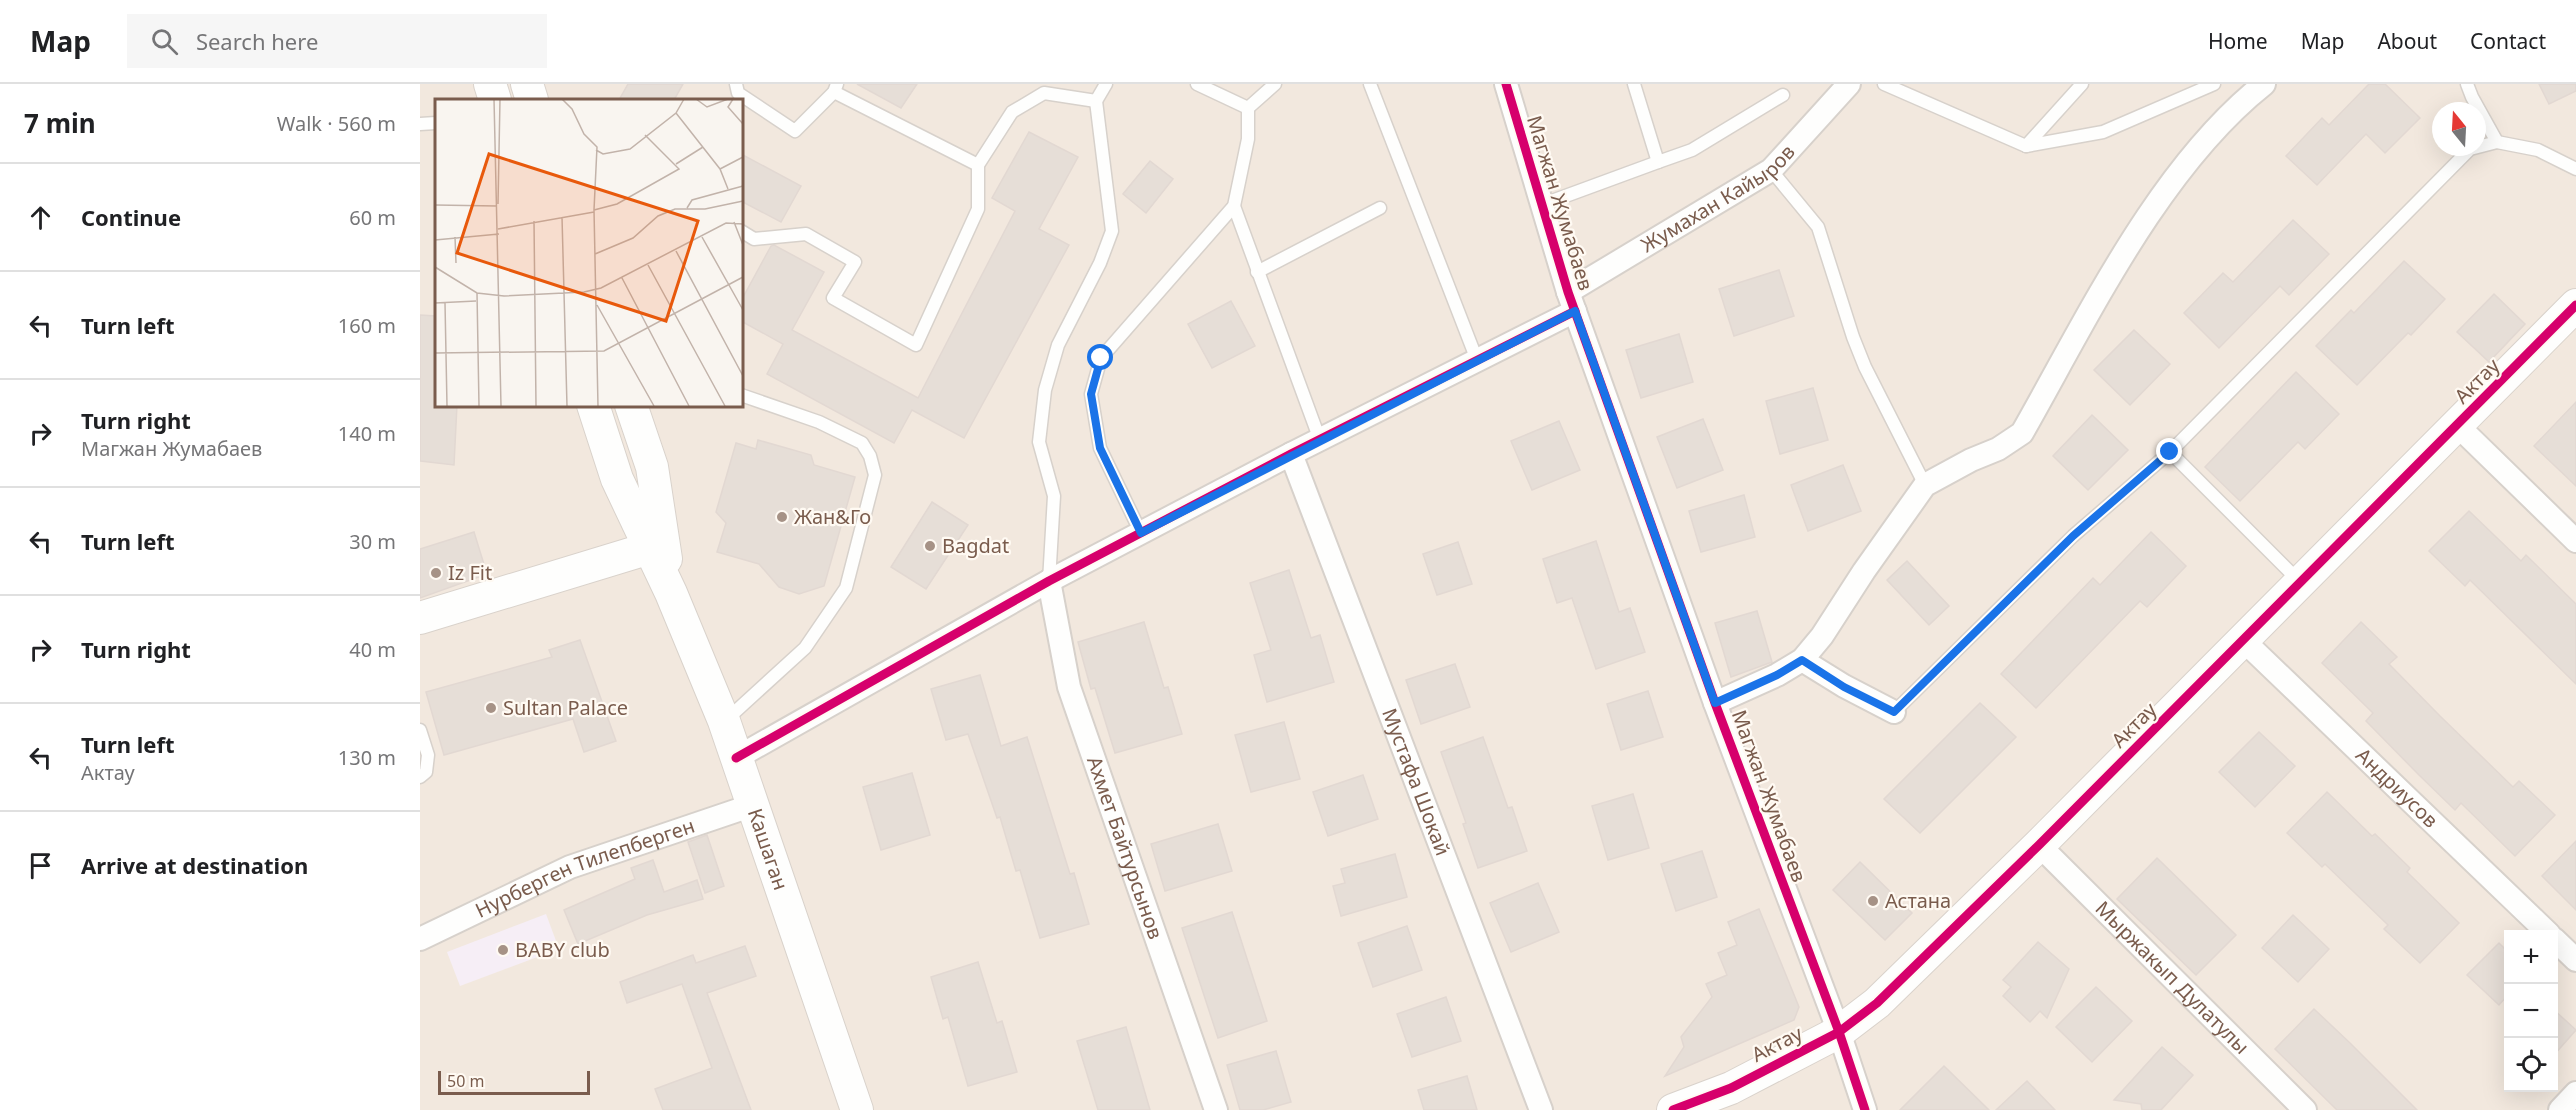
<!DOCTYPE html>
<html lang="en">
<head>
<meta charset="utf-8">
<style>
  :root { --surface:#fff; --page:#f6f6f6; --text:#202124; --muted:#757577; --line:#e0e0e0 }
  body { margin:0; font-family:"Noto Sans",sans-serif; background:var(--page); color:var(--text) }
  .controls { position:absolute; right:18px; bottom:18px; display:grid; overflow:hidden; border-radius:0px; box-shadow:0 6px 24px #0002 }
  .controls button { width:54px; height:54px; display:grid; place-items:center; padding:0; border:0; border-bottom:2px solid var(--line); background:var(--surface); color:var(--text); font:30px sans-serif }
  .compass { position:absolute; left:2012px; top:18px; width:54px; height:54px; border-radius:50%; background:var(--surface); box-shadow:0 6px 24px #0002; rotate:342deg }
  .scale { position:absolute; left:18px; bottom:15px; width:152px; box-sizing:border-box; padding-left:6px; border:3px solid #7a5c4d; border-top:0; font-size:16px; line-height:21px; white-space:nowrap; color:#7a5c4d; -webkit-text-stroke:4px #fffaf3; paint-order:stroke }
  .stop { position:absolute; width:18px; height:18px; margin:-14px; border:4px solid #1a73e8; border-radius:50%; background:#fff }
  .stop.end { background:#1a73e8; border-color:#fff; box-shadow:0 2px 6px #0008 }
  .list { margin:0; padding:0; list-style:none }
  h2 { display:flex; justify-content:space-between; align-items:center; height:78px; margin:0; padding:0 24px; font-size:26px }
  h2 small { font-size:20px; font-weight:400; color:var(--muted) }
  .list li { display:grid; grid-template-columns:39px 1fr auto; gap:18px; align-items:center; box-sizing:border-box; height:108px; padding:0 24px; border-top:2px solid var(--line) }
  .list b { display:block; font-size:22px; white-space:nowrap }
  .list p { margin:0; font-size:20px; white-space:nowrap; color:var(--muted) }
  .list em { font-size:20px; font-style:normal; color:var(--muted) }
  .icon { flex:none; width:33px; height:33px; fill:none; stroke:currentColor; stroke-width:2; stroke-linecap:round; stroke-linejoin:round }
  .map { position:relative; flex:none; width:2156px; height:1026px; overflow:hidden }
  header { display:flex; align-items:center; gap:36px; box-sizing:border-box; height:84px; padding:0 30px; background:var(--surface); border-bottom:2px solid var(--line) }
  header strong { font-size:28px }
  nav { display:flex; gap:33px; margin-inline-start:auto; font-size:21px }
  .search { width:420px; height:54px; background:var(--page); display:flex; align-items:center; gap:15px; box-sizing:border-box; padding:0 21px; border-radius:0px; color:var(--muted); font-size:22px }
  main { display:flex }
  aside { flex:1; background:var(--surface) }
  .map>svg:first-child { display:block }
</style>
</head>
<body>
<header>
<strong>Map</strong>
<div class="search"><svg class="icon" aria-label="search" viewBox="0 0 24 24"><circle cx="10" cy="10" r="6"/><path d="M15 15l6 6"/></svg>Search here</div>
<nav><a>Home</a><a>Map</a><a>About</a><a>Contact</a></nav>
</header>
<main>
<aside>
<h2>7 min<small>Walk · 560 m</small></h2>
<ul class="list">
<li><svg class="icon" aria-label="ahead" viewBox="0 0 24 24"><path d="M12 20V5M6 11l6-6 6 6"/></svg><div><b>Continue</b></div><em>60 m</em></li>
<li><svg class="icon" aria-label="left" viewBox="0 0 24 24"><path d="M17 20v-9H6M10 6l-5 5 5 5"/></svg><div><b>Turn left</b></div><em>160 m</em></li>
<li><svg class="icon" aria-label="right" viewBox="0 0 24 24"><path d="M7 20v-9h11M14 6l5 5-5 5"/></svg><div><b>Turn right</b><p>Магжан Жумабаев</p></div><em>140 m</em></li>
<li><svg class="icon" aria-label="left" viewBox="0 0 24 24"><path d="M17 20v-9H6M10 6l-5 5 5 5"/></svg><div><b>Turn left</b></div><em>30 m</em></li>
<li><svg class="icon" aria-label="right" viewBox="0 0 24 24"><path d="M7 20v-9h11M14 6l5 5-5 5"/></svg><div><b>Turn right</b></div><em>40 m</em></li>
<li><svg class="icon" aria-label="left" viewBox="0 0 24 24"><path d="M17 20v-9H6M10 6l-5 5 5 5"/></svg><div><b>Turn left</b><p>Актау</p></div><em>130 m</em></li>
<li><svg class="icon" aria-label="arrive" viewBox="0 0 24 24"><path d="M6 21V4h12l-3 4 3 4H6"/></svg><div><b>Arrive at destination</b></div></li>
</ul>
</aside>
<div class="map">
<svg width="2156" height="1026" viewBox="0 0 2156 1026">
  <rect width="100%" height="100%" fill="#f9f5f0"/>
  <path fill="#f2e8de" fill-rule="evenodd" d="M0,0H2156V1026H0ZM16,16H321V321H16ZM2021,27H2057V63H2021ZM2088,850H2134V1004H2088Z"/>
  <path fill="#f6eef6" d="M126,830L139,865L40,902L27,868Z"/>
  <g fill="#e6ded7" stroke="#e2d8d2" stroke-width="1.5">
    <path d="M208,0H263L254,16H199Z"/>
    <path d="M437,0H497L481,24Z"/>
    <path d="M1949,0H1965L2000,34L1965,69L1946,50L1897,101L1866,72L1902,34L1909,41Z"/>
    <path d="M2119,0H2156V7L2129,20Z"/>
    <path d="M609,48L658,73L619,145L649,161L544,354L492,326L474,359L347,290L363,260L321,237V217L351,162L354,161L404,188L372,246L498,314L595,127L572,114Z"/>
    <path d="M321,70L381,102L361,138L321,117Z"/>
    <path d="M730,77L753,95L726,129L703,110Z"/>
    <path d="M1873,136L1909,170L1869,211L1860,202L1799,264L1764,229L1803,189L1813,198Z"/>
    <path d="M1984,177L2025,215L1991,251L1988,249L1937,301L1896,262L1931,226L1934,229Z"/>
    <path d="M1359,186L1374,232L1314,252L1299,205Z"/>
    <path d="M2074,210L2105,240L2069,278L2037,248Z"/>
    <path d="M811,217L835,262L792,284L768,240Z"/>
    <path d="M0,231L16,232V321H37L34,381L0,377Z"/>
    <path d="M1714,246L1750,280L1710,321L1674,286Z"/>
    <path d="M1259,250L1273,298L1221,314L1206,266Z"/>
    <path d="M1876,288L1919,330L1885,365L1878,358L1820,417L1785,383Z"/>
    <path d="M1393,304L1408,356L1360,370L1346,317Z"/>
    <path d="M2156,318V402L2114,362Z"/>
    <path d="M1672,331L1708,366L1668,406L1633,372Z"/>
    <path d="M1283,335L1303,386L1257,404L1237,353Z"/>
    <path d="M1139,337L1160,386L1112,406L1091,357Z"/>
    <path d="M338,356L391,371L394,381L435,393L404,502L379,510L359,503L339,480L297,468L306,439L296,428L316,359L336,365Z"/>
    <path d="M1423,381L1441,427L1388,447L1371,401Z"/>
    <path d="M1324,411L1335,453L1281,468L1269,427Z"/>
    <path d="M512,418L548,441L506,505L471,483Z"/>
    <path d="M2049,427L2101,477L2106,471L2156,520V600L2050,496L2045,502L2009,467Z"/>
    <path d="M54,448L67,490L0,514V465Z"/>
    <path d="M1731,448L1766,482L1727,523L1720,517L1616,624L1581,590L1673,494L1680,501Z"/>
    <path d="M1176,457L1199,528L1210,524L1225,568L1176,585L1152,514L1137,519L1123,475Z"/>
    <path d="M1038,458L1052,500L1017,511L1003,470Z"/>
    <path d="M1487,477L1529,522L1509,541L1467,496Z"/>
    <path d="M869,486L891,554L900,551L914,598L847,618L834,571L851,566L830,499Z"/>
    <path d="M1337,527L1352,578L1311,593L1295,539Z"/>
    <path d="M724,538L744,604L748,603L762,650L695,669L675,604L671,605L658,558Z"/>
    <path d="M1941,538L1977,573L1969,580L2020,632L2093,703L2099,697L2135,731L2095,772L2041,719L2035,726L1999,691L1946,637L1953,629L1902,579Z"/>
    <path d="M160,556L196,657L164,668L153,635L24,671L6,608L132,573L129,566Z"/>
    <path d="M1035,580L1050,623L1001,640L986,596Z"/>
    <path d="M560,591L581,662L607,653L650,790L654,789L669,840L620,854L600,786L596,787L580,733L577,734L548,650L526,656L511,605Z"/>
    <path d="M1228,607L1243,653L1201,666L1187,620Z"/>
    <path d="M1560,619L1596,653L1500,749L1464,715Z"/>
    <path d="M864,638L880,695L831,708L815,651Z"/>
    <path d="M1839,648L1875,682L1835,723L1799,688Z"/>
    <path d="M1063,653L1088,724L1092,723L1107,767L1058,784L1043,740L1046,739L1021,668Z"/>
    <path d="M492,689L510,751L461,766L443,703Z"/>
    <path d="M943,691L958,735L908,752L893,708Z"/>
    <path d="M1907,708L1952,752L1955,750L1990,784L1987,788L2039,839L2000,879L1964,845L1968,841L1905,780L1902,783L1867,749Z"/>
    <path d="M1213,710L1229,764L1188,776L1172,722Z"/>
    <path d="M798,740L812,787L745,807L731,760Z"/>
    <path d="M287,751L304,802L285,809L268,758Z"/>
    <path d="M2156,757V826L2122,792Z"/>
    <path d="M1282,767L1297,813L1256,827L1241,780Z"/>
    <path d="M975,770L987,813L921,832L913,802L925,799L921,785Z"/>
    <path d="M1737,774L1816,851L1776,891L1697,815Z"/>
    <path d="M233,776L244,808L277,796L283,815L227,831L158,860L144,826L215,795L211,784Z"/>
    <path d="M1440,778L1492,829L1465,856L1413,806Z"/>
    <path d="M1118,799L1139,848L1091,868L1070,819Z"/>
    <path d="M1339,825L1379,923L1374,936L1245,992L1264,963L1261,953L1292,913L1286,900L1307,891L1298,869L1317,861L1308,838Z"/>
    <path d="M812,828L847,937L798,954L762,844Z"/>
    <path d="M1873,831L1909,865L1878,898L1842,864Z"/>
    <path d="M987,842L1002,886L953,903L938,859Z"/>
    <path d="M1618,858L1649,885L1627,934L1620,927L1610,938L1583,912L1591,903L1583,896Z"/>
    <path d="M2079,859L2088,868V911L2079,921L2047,891Z"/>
    <path d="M325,862L336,892L287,909L331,1026H243L235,1005L292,984L262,900L207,919L200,898L273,871L276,879Z"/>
    <path d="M558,878L577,939L582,937L597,988L548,1002L528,933L523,935L511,893Z"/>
    <path d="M1676,903L1712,937L1672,978L1636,943Z"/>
    <path d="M1026,913L1041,957L992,973L977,930Z"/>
    <path d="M1894,925L1930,959L1997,1026H1917L1855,965Z"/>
    <path d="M2133,925L2156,946L2133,972Z"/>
    <path d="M706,943L730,1026H678L657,957Z"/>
    <path d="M1742,963L1773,991L1741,1026H1722L1721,1020L1694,1016Z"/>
    <path d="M856,967L871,1018L843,1026H820L807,981Z"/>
    <path d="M1524,982L1569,1026H1480Z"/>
    <path d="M1047,992L1057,1026H1004L998,1006Z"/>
    <path d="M1607,997L1635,1026H1576Z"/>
  </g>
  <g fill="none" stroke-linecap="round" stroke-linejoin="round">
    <defs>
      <g id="lane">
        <path d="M316,0L318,9L375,47L414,8L417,0"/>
        <path d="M777,0L828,24L855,0"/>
        <path d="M950,0L1057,276"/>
        <path d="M1464,0L1606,62L1683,48L1794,0"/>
        <path d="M2047,0L2052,13L2077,58"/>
        <path d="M414,8L558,81"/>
        <path d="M0,40L16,39"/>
        <path d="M1606,62L1662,0"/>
        <path d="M1238,78L1272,66L1363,11"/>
        <path d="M1351,86L1398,143L1433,253L1445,283L1505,401"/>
        <path d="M1121,121L1238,78L1214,0"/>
        <path d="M814,122L900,356"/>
        <path d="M321,147L334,155L386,150L435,178L413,214L496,261L558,125V81L592,28L624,9L676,17L686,0"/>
        <path d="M837,188L960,124"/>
        <path d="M1750,368L1880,498"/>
        <path d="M721,449L680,364L671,310L681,274L814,122L828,55V24"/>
        <path d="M629,497L634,412L619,358L625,306L638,261L680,179L692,147L676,17"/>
        <path d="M1474,628L1653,452L1750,368L2050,65L2077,58L2118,66L2156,85"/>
        <path d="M305,637L385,564L426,504L455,391L450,372L442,359L399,338L321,311"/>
        <path d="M0,646L8,671L6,688L0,693"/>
      </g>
      <g id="street">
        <path d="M1086,0L1148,208L1295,619L1419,948L1445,1026"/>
        <path id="s1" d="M1148,208L1351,86L1429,0"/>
        <path d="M2038,342L2156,457"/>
        <path id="s2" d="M871,370L1121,1026"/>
        <path id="s3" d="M629,497L649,603L796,1026"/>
        <path id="s4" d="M1824,557L2129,850"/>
        <path d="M1382,576L1424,602L1474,628"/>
        <path d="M1295,619L1357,591L1382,576L1402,552L1444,487L1505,401L1551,376L1578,365L1602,349C1668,233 1739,83 1844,0"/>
        <path d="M316,674L629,497L871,370L1155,227"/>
        <path id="s5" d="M1619,761L1885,1026"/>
        <path id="s6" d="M0,855L150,783L333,721"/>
        <path d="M2134,855L2156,876"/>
        <path d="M2140,1026L2156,1009"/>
      </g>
      <g id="secondary">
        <path d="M70,0L75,16"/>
        <path d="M107,0L112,16"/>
        <path id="s7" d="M173,321L197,395L251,509L304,637L437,1026"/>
        <path d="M211,321L232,383L246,475"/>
        <path d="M0,534L243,460"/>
        <path d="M1253,1026L1311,1004L1419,948L1457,919L1619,761L2156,221"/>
      </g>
    </defs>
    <use href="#lane" stroke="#d7d1cb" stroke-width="15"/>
    <use href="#street" stroke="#d7d1cb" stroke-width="26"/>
    <use href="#secondary" stroke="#d9d2cb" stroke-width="34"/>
    <use href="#lane" stroke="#fefefd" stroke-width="12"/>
    <use href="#street" stroke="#fefefd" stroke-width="22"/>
    <use href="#secondary" stroke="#fefefd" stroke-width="32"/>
    <defs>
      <g id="cycleway">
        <path d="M1086,0L1148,208L1295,619L1419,948L1445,1026"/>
        <path d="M316,674L629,497L871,370L1155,227"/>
        <path d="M1253,1026L1311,1004L1419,948L1457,919L1619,761L2156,221"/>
      </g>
    </defs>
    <use href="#cycleway" stroke="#fffaf3" stroke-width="13"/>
    <use href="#cycleway" stroke="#d6006c" stroke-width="9"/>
  </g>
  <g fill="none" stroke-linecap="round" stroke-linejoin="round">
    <path stroke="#1a73e8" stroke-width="8" d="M681,274L671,310L680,364L721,449L1155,227L1295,619L1357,591L1382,576L1424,603L1474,628L1653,452L1750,368"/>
  </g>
  <g fill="#a69286" stroke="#fffaf3" stroke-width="2">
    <circle cx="362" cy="433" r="6"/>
    <circle cx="510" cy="462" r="6"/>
    <circle cx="16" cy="489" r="6"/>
    <circle cx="71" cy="624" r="6"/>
    <circle cx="1453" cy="817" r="6"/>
    <circle cx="83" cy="866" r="6"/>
  </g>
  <g text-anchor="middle" stroke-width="4.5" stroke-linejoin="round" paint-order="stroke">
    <g font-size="20" fill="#7a5c4d" stroke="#fffaf3">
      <text dy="7" stroke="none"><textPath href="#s1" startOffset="177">Жумахан Кайыров</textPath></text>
      <text transform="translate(1140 119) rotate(73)" y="7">Магжан Жумабаев</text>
      <text transform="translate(2057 297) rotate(-45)" y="7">Актау</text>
      <text transform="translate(1714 641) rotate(-45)" y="7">Актау</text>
      <text dy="7" stroke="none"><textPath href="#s2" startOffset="351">Мустафа Шокай</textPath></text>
      <text dy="7" stroke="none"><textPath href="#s4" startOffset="212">Андриусов</textPath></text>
      <text transform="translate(1349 712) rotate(70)" y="7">Магжан Жумабаев</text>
      <text dy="7" stroke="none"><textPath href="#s3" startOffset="278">Ахмет Байтурсынов</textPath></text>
      <text dy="7" stroke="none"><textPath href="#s7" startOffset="478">Кашаган</textPath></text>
      <text dy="7" stroke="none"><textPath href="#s6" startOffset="180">Нурберген Тилепберген</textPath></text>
      <text dy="7" stroke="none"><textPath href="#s5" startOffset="188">Мыржакып Дулатулы</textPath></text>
      <text transform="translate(1357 960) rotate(-27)" y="7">Актау</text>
    </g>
    <g font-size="20" fill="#7a5c4d" stroke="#fffaf3" text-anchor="start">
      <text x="374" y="440">Жан&amp;Го</text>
      <text x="522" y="469">Bagdat</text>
      <text x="28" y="496">Iz Fit</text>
      <text x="83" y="631">Sultan Palace</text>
      <text x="1465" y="824">Астана</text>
      <text x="95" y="873">BABY club</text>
    </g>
  </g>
  <g transform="translate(15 15)">
    <rect width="308" height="308" fill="#f9f5f0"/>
    <path fill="none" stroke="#c2b3aa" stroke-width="1.5" d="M59,0L66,307M127,0L137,10L149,35L162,48L159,111L163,307M261,0L272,8L293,0M298,0L293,8L308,25M241,14L285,70L293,90M161,51L168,55L195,50L241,14L249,0M241,65L268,48M285,70L308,58M63,105L65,0M0,106L62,107M252,109L257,101L308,87M159,111L182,105L244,70L210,36M127,118L132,307M99,122L101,307M299,123L308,146M63,130L159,113M20,138L21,164M267,138L308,211M0,141L64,135M241,152L308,277M160,155L198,139L223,117L240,110H270L308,102M213,166L290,307M0,168L42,194L69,197L149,193L166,189L291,124L308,125M187,179L254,307M42,194L44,307M0,204L41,202M10,204L12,307M162,206L219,307M0,254L169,252L308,178"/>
    <path fill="#e8590c" fill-opacity="0.15" stroke="#e8590c" stroke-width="3" d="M54,55L263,122L231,222L22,154Z"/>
    <rect width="308" height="308" fill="none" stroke="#7a5c4d" stroke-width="3"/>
  </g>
</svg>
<div class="controls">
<button>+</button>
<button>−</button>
<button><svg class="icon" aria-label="locate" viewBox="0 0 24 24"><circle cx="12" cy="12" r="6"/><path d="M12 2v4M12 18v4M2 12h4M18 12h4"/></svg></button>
</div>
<svg class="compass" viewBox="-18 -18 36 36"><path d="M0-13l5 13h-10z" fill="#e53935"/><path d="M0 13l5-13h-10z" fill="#757577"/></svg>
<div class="scale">50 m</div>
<div class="stop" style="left:681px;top:274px"></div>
<div class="stop end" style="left:1750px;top:368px"></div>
</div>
</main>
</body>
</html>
